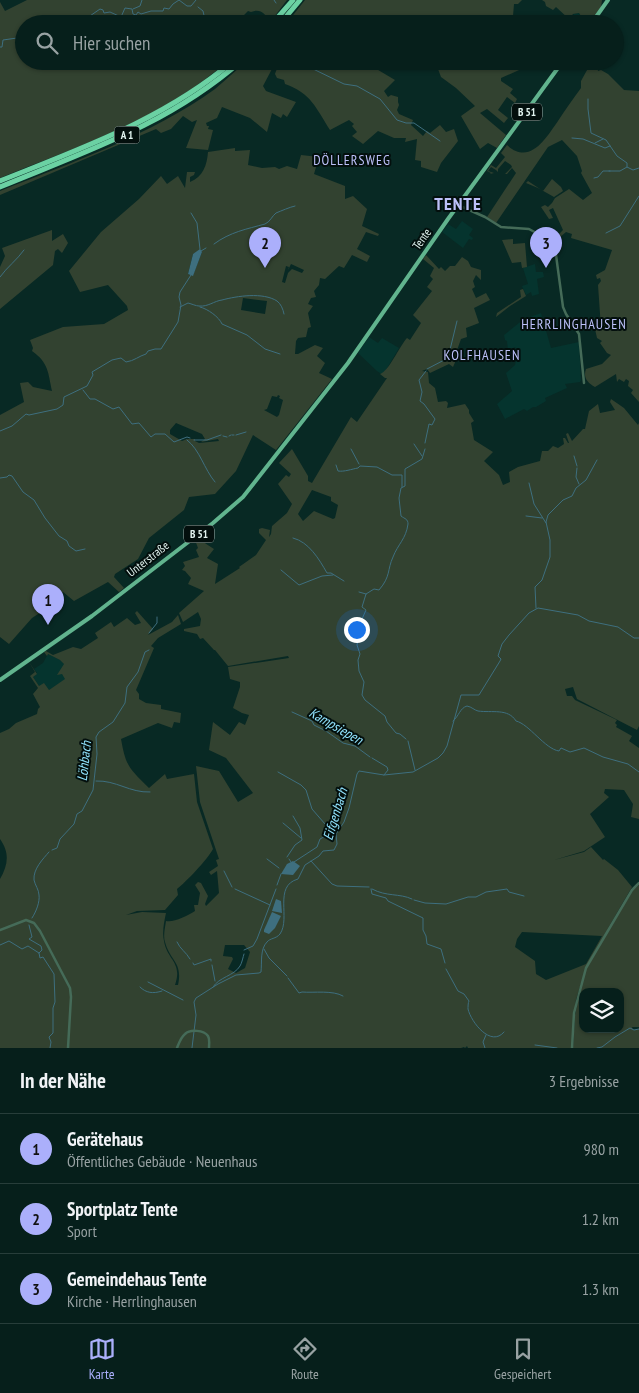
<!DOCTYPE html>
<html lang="de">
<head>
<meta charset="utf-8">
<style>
  :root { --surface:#061f1b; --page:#142c28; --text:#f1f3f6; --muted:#98a2a3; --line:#273d3a; --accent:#abaffb }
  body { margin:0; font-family:"PT Sans Narrow",sans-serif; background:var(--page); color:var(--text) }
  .controls { position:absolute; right:15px; bottom:15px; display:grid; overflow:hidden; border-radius:10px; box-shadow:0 1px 4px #0004 }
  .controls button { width:45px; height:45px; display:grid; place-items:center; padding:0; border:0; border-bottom:1px solid var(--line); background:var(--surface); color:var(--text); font:25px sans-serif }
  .you { position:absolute; left:356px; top:629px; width:18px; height:18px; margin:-12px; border:4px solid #fff; border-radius:50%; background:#1a73e8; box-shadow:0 0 0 8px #1a73e833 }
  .badge { display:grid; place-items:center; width:32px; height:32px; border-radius:50%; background:var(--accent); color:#111; font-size:16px; font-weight:700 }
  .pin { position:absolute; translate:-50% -41px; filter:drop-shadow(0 1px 2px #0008) }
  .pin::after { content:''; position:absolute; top:26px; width:18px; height:15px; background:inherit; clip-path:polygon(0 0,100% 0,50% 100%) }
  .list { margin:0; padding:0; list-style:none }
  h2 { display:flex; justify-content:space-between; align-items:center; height:65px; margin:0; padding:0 20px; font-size:21px }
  h2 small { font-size:16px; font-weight:400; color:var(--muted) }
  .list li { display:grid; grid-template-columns:32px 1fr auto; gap:15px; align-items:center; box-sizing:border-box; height:70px; padding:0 20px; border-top:1px solid var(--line) }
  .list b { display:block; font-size:19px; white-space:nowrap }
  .list p { margin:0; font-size:16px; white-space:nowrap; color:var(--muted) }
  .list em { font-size:16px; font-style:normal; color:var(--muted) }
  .icon { flex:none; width:28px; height:28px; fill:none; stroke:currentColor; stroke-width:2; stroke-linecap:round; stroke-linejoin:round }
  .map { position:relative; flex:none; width:639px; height:1048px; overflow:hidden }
  .search { position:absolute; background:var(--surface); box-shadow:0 1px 4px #0004; left:15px; right:15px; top:15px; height:55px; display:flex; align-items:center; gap:12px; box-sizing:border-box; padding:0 18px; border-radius:28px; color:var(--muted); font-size:19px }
  .sheet { height:275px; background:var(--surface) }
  nav { display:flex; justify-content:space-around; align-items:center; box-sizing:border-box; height:70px; border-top:1px solid var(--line); background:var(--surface); font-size:14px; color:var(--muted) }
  nav a { display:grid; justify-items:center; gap:2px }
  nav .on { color:var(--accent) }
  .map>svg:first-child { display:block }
</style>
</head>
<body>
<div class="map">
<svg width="639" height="1048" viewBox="0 0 639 1048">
  <rect width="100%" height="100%" fill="#082924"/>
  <g fill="#05342e">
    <path d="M579,13L586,24H571L568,20L574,14Z"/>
    <path d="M462,221L473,229L469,235L473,238L472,240L469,239L463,248L442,232L448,224L456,229Z"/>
    <path d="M535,264L536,272H543L544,277L537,279L539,294L532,296L531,292L526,295L522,286L528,284L523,268Z"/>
    <path d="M541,313L551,348L579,342L581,380L580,382L565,384L567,388L545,398L546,401L536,407H533L527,411L524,409L505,419L497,404L512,391L506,373L515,365L518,352L515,347L508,351L507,341L505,340L504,335L524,319Z"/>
    <path d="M369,337L378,343L382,338L399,348L383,375L377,371L358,353Z"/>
    <path d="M48,654L60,660L64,664L62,674L65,678V680L49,690L39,686L33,677L37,673L34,669L43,663Z"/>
  </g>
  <g fill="#324230" fill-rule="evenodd">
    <path d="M27,0H287L271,21C264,14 261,8 251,12L248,11L241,18L239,24H24V61H228C163,118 79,146 0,178V2L5,11Z"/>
    <path d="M305,0H522L518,4H514L513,16L518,21L511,24H286Z"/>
    <path d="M542,0H602L601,7L588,24H586L579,13L573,14L569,19L556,7L553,10L546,6L545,2Z"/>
    <path d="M247,61H278L273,67L263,86L266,91L296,102L287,117L283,114L281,118L272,113L267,132L250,118L222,107L217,118L206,123L207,126H209L208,129L213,130L208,150L186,148L197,120L192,122L183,116L171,129L161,133L156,129L0,195V191C73,162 151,135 215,89C226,80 236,70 247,61Z"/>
    <path d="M282,61H363L395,80L384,91L388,97L391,95L398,97V102L399,105L397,110L399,114L413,120L411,125L423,136L427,131L430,133L440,125L446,132L454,129L458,141L441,163L437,172L421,167V161L415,160L417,139L405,142L406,138H394L378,131L363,144L352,136L357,132L352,126L354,124L349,120L330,130C316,108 311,93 285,84L284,80L277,78L275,74C277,67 280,66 282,61Z"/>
    <path d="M435,61H528V66L501,78V81L513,89L510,93L517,99L515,103L507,97L498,110L508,118L504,123L487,109L480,113L506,135L497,148L488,143L480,149L461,116L475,106L456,88L441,77Z"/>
    <path d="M592,61H601L600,66L597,67L598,71L601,70L608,74L624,90L639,91V402L631,393L633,390L628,386L629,381L626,379L624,382L619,379L617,382L616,374L595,387C587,383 583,377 586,369L602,364L611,355L607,353L600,343L602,341L597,338L595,329L601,328L598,285L601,281L600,278L597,279L596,275L605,270L612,250L571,238L572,234L566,232L553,243L552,241L563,230L553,208L549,210L553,218L549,219L541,207L545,205L548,207L552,203L555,198L569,189L583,200L592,193L581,173L582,171L577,156L562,140L548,147L496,223L487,217L516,173L512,168L507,174H505L512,167L511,165L505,161L498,169V172L496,170L495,171L496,170L491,167L488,171L494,173L490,174L491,173L487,171L491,165L496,168L505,157L501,153L507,145C530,166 546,138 558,121C565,110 573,99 581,88V81Z"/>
    <path d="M235,148V151L250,150L248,165L262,168L275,167L279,169L287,166L297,169L301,155L319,157L314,174L345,186V199L353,196L367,209L362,226L379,234L378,236L366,232L357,249L370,256L367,262L352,255L344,268L339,266L325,279L320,278L319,285L314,291L316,297L311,298L308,304L313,306L308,313L311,327L308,328L306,337L298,338L296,341L295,354H298L315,345L323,348L317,356L325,363L319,373L332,379L276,450L253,435L236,471L215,494L189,497L184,510L149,538L138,559L115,574L114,577L124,588L119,592L108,582L74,601L63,592L58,601L32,618L9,644L0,637V415L24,402L20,383L28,382L33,387L52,391C48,373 49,363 32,351L33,348L30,340L63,327L104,324L128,310L127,306L108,285L80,292L69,271L101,232L139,199L161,176L167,184L178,176L185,188L187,172H195L194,175L190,177V182C203,177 207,165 208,152ZM202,252L193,275L188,274L193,254ZM291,264L304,270L302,273L292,269L288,273L285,283L282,282L286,266L289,267L288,270ZM243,298L267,301L265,314L241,310ZM278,395L280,396L279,398L283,400L279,415L277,417L264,410L267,409L272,396L277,397ZM176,423L202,434L205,439L201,442L218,439L219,441L199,443L195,441V439H187L182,441L170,434V430Z"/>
    <path d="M552,179L561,187L563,191L554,197L538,188L526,183L528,181L543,191Z"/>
    <path d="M52,230V241L63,234L68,243L62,253L58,249L55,251L53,265L0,309V267L5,256L2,248Z"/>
    <path d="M513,239V244L525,243L527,267L522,268L521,262L512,263L502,240Z"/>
    <path d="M426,255L439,269L441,267L445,271L450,266H455L462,257L468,261L471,267L481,270V280L476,275L473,281L475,287L472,289L476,298L486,293L490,300L474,308L479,323L466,328L467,337L461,339L456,353V360L453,367L449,364L430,373L427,369L422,371L428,372L429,383L435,388L438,402L446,401L448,403L447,408L465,404L469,410V413L474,421L471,423L474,440L493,452L484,461L499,475L503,485L510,482L509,472L518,467L540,461L542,451H548L553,446L558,448L564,444L563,438H565L568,443H569L566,434L568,433L572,441L583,429H585L589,411L598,404L600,413L615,410L610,402L611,399L624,408L638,425L639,423V726L637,730L577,699L573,687L565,689L567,696H572L575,700L617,720L615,723L617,725L616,727L632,736L629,741L639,748V819L631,817L633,804L624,790L605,789L604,793L609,797L590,814L605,837L584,851L554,860L584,852L591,847L603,860L604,859L618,870L632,887L607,930L633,890L639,885V1027H632L633,1030L639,1029V1048H573L575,1015L582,980L576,1000L572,1048H468L467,1046L465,1048L464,1047L461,1048H0V879C8,865 10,853 0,839V733L9,729L16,723L37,714L38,709L40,707L33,694L38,688L30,676L35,672L29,662L37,674L33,677L39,686L44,683L49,690L65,679L62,674L57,675L64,664L60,660L48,654L47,656L44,652L46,651L53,655L73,647L81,649L98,638L95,633L111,622L114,627L127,618L135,625L141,623L135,613L137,611L153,629L148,635L172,622L178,615L181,624L158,638L151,646L154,648L136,690L139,694V699L146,703L161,705V709L181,713L180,723L174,722L172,728L158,723L121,739C126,767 129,768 149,788L165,774L167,779L194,774L197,802L213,849C207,860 186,882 177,889L178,895L165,910L137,911L126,915L142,912L166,913C164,922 162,933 164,941C167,960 183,962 175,985H178C183,962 170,961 165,942C163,936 165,928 166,921C173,923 187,916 195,911L194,905H198L200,893L195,885L198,882L201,883L208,896L205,904L206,906L219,893L217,871L211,875L209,872L218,866L216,860L219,859L200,802L196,766L219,771L238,802L253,793L226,758L209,750L213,722L230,735L239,722L245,725L249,715L242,713L233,708L240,687V682L230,679L228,667L289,658L288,656L228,666L215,650H214L203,638L200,639L197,634L184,631V629L200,626L201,619L198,612L183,622L179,613L204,591L188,584L191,578L185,571L182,570L185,566L183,562L199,557L196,550L198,548L195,540L197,538L214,549L207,558L218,564L215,584L240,568L239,567L256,555L266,540L259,533V529L262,528L270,530L269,537L271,534L272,526L287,513L292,504L278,484L286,475L289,477L291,474L279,463L292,449L308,476V481L312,483L351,417L357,422L387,378H385L380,374C389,371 399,347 407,338L410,340L421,323L413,315L432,291L427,287L433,279L430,276L434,268L423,259ZM312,490L331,497V501L338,505L335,518L333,519L314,511L303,521L298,514ZM522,932L602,936L586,964L546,980L536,974L535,961L515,947L517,939ZM225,945H244L250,952L245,968L236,973L228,969L233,959L232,957L223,956ZM583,992H620V1029H583Z"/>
    <path d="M523,289L526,296L510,306L496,317L497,313L521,297L520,290Z"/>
  </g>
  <g fill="#3e6f7f">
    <path d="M200,249L202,252L193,276L188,274L193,254Z"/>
    <path d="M293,861L300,866L293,875L281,874L287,864Z"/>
    <path d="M276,899L281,901L282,913L272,911Z"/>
    <path d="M272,912L281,916L275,928L269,934L264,932V930Z"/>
  </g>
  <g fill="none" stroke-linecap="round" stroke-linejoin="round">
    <g stroke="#3e6f7f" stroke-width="1">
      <path d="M274,0L276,3"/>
      <path d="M198,7L203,11L206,24"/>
      <path d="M133,9L140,6L142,0"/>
      <path d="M85,24L87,18L100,9L103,10L104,13L110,12L121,17L125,8L132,9L133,14L136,15L138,12L141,14L151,11H163L164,8L169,9L173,4L179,0L187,6H191L196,0"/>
      <path d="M0,47H2L3,40L24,37"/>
      <path d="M306,61L307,66L344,84L357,86L380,99L397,120L406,123H414L440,141"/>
      <path d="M205,66L207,61"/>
      <path d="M588,99V109L591,133L606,140L617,156L627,163V167"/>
      <path d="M572,138L583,139L605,148L610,146"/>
      <path d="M595,143L603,139"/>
      <path d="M609,171H620L627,167L633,170L639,168"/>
      <path d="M594,178L598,177L603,171H610"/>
      <path d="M191,213L197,223L200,249"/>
      <path d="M606,233L620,226L639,196"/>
      <path d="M214,244C230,232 247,229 265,224C270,222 272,216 276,213C281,211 290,207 295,206"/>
      <path d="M201,251L206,248"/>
      <path d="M0,277C7,267 17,260 24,250"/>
      <path d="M180,307L188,303C192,304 196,306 199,306C208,307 214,301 222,300C237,296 263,292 277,301C281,304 283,309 284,314"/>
      <path d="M200,307C208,309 219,317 222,324L247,335L265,349L280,354"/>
      <path d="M427,369L448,358L457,321"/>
      <path d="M83,390L90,399H95L113,409L119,407L132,424L139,423L151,437L155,434H165L174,442L187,437L190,438"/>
      <path d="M0,431L12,426L26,414L29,415L57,409L63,405L64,397L87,386L93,375L92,372L112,360L121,358L126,362C134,361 139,356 146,354L148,351L155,349H161L178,322L181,305L179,297L180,292L191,275"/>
      <path d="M232,435H234"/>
      <path d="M236,435L246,432"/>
      <path d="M223,436L227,437"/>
      <path d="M229,436L231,435"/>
      <path d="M187,440C200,450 204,469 215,482"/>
      <path d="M194,440H207L221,435"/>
      <path d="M425,443L429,424L432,425L435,419L424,404L420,401L422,392L419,380L426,371"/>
      <path d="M414,444L422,456"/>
      <path d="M351,449L359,464"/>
      <path d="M574,456L577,466"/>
      <path d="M336,465L338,471C344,472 352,469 358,468L360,466L377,467L392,475H402V487"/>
      <path d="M577,468L576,477L579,484"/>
      <path d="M0,478L7,477L9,475L12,476L23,492L34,500L45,518L59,536L67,541L69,546L76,551L85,549"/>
      <path d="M529,483L534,504L546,523"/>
      <path d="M526,516L542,518"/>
      <path d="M293,538C309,542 319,559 327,573H331L344,581"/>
      <path d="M281,570L299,585L322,576L333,575"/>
      <path d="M359,592L366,594"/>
      <path d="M536,608L535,587L542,580L550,557V540L546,522L548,515L563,500L572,496L576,488L586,480L597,460"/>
      <path d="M149,633L157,623V617"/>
      <path d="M292,712L312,721L314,725L326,731L343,743L355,746L370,757"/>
      <path d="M453,721C459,716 460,708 467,706C472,707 474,710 478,711C492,713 508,708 516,721C529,724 545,749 559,751L561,748L570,752L584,748L603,757L628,764L639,772"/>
      <path d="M406,739L400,734L396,733L387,722L385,716L365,700L362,695L364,682L359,671L358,660L360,654L357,645L362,619L366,610L362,607L366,594L374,589L379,590C391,576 387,570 393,557C398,544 406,539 408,524C408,519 405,519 401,516L399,498L401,488L405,486V469L422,459L425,449"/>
      <path d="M408,741L415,770"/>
      <path d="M372,758L387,767L388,770L384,775"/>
      <path d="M278,772L301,785L306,790L312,809L325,824"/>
      <path d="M96,781C116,780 130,793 150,792"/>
      <path d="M283,823L301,838"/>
      <path d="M328,826L335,831"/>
      <path d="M52,850L57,848L60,839L74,824L77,814L82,811L93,790L97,754L96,737L99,732L113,722L125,703L127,687L138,672L145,652L149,650"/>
      <path d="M287,857L295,845L302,840L300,828L293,816"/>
      <path d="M267,859L279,868"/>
      <path d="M289,859L291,862"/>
      <path d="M311,861L332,884L337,886L369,887"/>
      <path d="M294,862L317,847L320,839L335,831"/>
      <path d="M224,871L232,887"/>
      <path d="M277,885L281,874"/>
      <path d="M235,889L270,905"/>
      <path d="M371,889L372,894L386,898L388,901L423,918V930L426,936L427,944L441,949L445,963"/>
      <path d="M372,889C387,897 399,893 412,899"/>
      <path d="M414,900L425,903L446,904L468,897H476L486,892L507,889L509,892L524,896"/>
      <path d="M32,918C36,912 40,902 39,895C39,890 35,885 34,880C33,869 43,859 49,852"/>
      <path d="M29,925L32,937L29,939L41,946L42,950L39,953"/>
      <path d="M177,942C180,949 186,952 190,959"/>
      <path d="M0,945L9,941L22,949L28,946L39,953L40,958L43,957L54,974L55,1002L53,1008V1033L49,1037L51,1042L50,1048"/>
      <path d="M264,949L269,958L287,976"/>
      <path d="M244,950L253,946L257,939L276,889"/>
      <path d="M193,963L194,965L211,959V961"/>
      <path d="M212,965L215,981"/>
      <path d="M446,969L458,991L464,994L469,1001C468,1002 468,1008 468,1009C471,1022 491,1048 504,1032"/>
      <path d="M288,978L299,993L302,992C314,993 333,990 343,996"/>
      <path d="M148,982L183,1000"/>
      <path d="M140,987C146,993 153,994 162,991"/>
      <path d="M213,987C219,977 234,976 240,966C242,963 243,957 244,954"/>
      <path d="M535,1045L557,1048"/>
      <path d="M192,1048L196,1015L194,1002L196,998L218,984L236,975L259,973L261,972C262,962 260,949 267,942C270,938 276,939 280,934C291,918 273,886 298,879L305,865L319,856L323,851L334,850L337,844L336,834L344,822L349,808L357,774L359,771L384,775L413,772L438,758L443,753L447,746L461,695H479L500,661L501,659L498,656L502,644L509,635L529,613L538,608L578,615L589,621L618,627L634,638H639"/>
      <path d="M485,1048L483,1042L486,1035"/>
      <path d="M597,1048L602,1047L615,1037L630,1028L634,1030L639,1029"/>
    </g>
    <g stroke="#456b58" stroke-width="2.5">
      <path d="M458,205L485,217L501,227L529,229L549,240L553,245L556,255L563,307L566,314L579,334L584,383"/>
      <path d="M0,930L26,920L34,923L40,931L70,988L71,997L68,1048"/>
      <path d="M177,1048C179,1043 181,1037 185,1034C190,1029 204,1030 208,1036C210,1039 209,1044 209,1048"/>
      <path d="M572,1048L574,1013L586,968L632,890L639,883"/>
    </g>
    <g stroke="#61b48e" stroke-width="4">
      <path d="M591,24L608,0"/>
      <path d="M0,680L92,616L213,523L243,497L348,363L448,219L563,61"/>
    </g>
    <g stroke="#6bd1a3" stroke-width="5">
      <path d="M272,24L293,0"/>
      <path d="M280,24L300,0"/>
      <path d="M0,181C82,148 165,119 233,61"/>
      <path d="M0,187C87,151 169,124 241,61"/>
    </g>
  </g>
  <g text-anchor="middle" stroke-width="4" stroke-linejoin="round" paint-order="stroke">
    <g fill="#030f0d" stroke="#9eafab" stroke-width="1">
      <rect x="512" y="103.5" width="30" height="17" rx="4"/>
      <rect x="114.5" y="126.5" width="25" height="17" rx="4"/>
      <rect x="184" y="525.5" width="30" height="17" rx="4"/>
    </g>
    <g font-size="11" font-weight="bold" fill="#e1f3ef">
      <text x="527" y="116">B 51</text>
      <text x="127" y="139">A 1</text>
      <text x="199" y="538">B 51</text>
    </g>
    <g font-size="12" fill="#e1f3ef" stroke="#030f0d">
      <text transform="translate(422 239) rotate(-55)" y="4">Tente</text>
      <text transform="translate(148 559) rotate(-38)" y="4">Unterstraße</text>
    </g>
    <g font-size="14" letter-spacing="1" fill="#bcc0f9" stroke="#030f0d">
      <text x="352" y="165">DÖLLERSWEG</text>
      <text x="574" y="329">HERRLINGHAUSEN</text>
      <text x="482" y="360">KOLFHAUSEN</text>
    </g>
    <g font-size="14" font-style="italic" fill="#91e3fe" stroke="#030f0d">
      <text transform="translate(336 726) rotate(30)" y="5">Kampsiepen</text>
      <text transform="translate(84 761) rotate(-84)" y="5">Löhbach</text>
      <text transform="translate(335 814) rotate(-73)" y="5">Eifgenbach</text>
    </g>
    <g font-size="18" font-weight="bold" letter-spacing="1" fill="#bcc0f9" stroke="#030f0d">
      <text x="458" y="210">TENTE</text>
    </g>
  </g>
</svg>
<div class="controls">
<button><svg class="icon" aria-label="layers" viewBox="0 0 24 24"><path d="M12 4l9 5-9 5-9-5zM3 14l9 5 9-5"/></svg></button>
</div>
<div class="you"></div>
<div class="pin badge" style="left:48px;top:625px">1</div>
<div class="pin badge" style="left:265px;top:268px">2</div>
<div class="pin badge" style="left:546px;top:268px">3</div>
<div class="search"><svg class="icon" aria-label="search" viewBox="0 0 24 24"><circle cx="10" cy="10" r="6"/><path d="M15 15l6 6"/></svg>Hier suchen</div>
</div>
<section class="sheet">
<h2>In der Nähe<small>3 Ergebnisse</small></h2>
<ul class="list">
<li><span class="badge">1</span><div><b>Gerätehaus</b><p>Öffentliches Gebäude · Neuenhaus</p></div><em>980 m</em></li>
<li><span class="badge">2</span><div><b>Sportplatz Tente</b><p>Sport</p></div><em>1.2 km</em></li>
<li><span class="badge">3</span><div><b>Gemeindehaus Tente</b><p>Kirche · Herrlinghausen</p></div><em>1.3 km</em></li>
</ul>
</section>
<nav>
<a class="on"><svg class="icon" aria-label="map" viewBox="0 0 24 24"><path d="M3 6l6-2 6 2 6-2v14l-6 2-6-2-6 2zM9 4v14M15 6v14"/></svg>Karte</a>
<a><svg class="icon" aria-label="directions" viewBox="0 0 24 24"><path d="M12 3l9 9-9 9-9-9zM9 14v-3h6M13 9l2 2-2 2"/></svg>Route</a>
<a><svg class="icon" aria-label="saved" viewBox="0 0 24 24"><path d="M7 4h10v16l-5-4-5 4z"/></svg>Gespeichert</a>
</nav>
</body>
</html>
